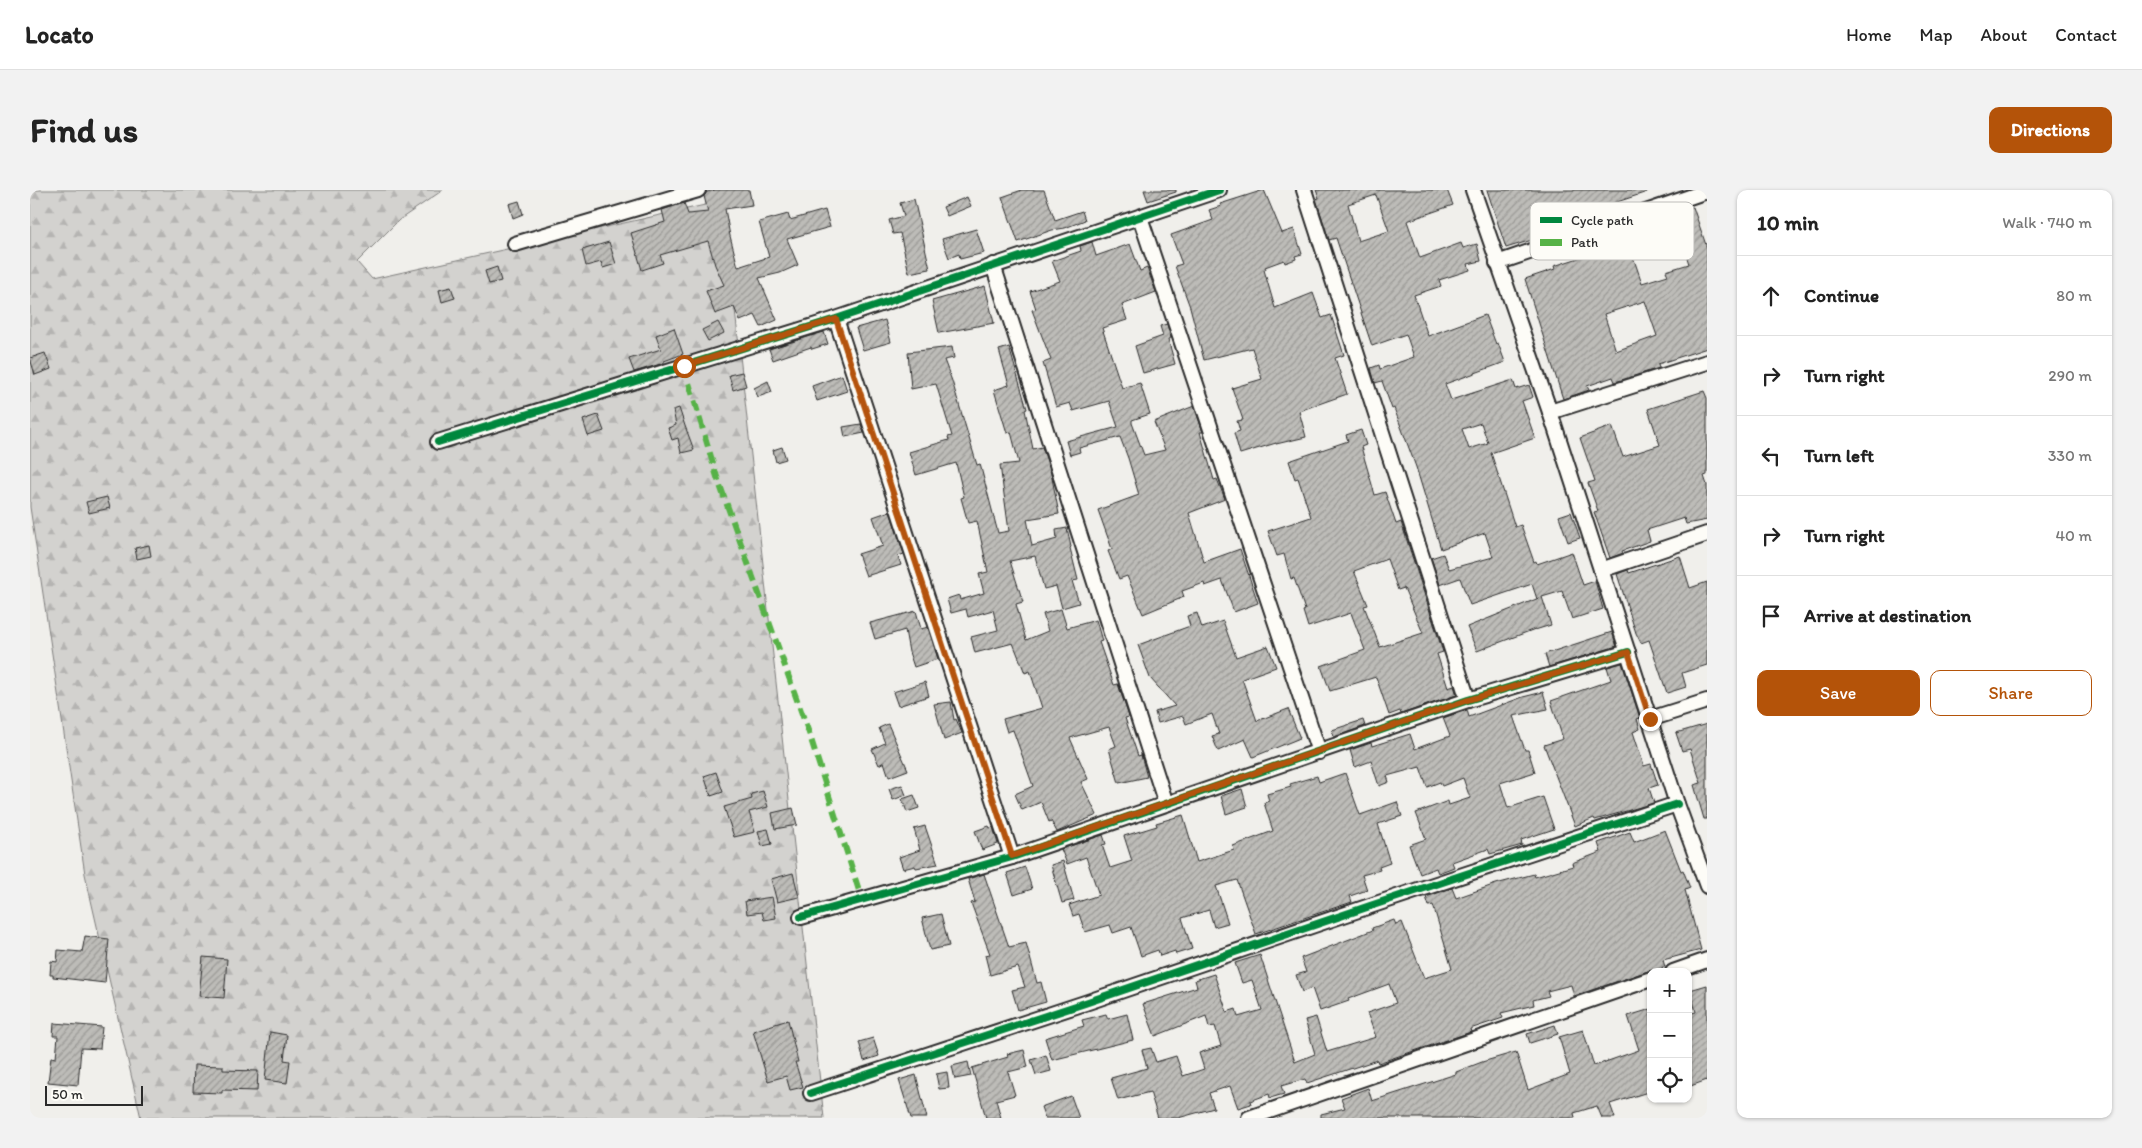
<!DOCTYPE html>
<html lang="en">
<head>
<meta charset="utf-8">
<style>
  :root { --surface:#fff; --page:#f2f2f2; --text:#222; --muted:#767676; --line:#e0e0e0; --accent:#b45309 }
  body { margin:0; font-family:Itim,sans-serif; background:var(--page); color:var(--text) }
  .controls { position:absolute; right:15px; bottom:15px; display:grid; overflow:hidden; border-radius:10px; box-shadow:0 1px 4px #0004 }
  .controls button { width:45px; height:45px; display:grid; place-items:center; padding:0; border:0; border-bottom:1px solid var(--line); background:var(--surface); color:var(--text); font:25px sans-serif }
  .scale { position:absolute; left:15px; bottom:12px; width:98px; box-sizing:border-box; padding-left:5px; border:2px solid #2b2b2b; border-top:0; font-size:14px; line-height:18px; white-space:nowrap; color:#2b2b2b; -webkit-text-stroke:4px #fdfcf7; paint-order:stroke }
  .stop { position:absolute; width:15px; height:15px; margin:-11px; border:4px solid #b45309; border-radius:50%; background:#fff }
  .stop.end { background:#b45309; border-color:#fff; box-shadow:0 1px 5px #0008 }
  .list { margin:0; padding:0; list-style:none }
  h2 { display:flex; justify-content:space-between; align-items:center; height:65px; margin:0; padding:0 20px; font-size:21px }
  h2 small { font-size:16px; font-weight:400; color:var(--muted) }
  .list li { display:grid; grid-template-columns:32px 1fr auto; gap:15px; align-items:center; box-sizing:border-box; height:80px; padding:0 20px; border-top:1px solid var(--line) }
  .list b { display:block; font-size:19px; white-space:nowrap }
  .list em { font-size:16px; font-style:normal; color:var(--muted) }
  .actions { display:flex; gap:10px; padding:15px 20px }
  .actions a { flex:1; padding:11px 0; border:1px solid var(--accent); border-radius:10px; text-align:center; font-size:18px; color:var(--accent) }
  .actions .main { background:var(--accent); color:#fff }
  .icon { flex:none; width:28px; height:28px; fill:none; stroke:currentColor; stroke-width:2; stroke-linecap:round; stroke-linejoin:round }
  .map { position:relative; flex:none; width:1677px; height:928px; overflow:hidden; border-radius:10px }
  header { display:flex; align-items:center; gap:30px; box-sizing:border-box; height:70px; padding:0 25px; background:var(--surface); border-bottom:1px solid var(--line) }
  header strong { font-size:24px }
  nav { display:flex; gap:28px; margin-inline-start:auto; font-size:18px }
  .intro { display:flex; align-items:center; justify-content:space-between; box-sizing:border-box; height:120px; padding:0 30px }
  h1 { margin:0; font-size:35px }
  .button { padding:12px 22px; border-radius:10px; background:var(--accent); color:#fff; font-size:18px; font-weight:700 }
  main { display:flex; gap:30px; padding:0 30px }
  aside { flex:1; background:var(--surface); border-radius:10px; box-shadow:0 1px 4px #0004 }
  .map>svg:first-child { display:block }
</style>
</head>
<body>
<header>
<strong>Locato</strong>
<nav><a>Home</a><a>Map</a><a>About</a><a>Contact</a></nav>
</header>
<div class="intro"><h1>Find us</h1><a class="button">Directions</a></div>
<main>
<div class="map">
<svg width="1677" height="928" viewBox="0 0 1677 928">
  <defs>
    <pattern id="forest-firs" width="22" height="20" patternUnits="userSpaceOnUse" patternTransform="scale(1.25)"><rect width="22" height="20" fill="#d3d2cf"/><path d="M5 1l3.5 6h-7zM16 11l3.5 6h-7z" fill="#b5b4b2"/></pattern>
    <pattern id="building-hatch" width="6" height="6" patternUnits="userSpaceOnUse" patternTransform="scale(1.25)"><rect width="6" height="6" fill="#bdbcb8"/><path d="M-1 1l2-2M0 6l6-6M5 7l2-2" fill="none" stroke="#9a9996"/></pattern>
  </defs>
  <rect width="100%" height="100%" fill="#f0efeb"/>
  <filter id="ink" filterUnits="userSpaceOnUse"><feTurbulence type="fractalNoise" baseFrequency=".02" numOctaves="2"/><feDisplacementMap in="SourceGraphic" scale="10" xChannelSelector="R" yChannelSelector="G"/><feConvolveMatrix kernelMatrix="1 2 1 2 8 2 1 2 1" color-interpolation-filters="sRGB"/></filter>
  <g filter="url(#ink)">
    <path fill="url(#forest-firs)" stroke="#7f7e7d" d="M0,0H413L369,30L327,72L342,89L693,11L794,928H111L55,684L0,317Z"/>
    <g fill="url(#building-hatch)" stroke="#2b2b2b" fill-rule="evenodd">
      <path d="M685,0H719L722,15L695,19L700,46L708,77L739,67L729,32L758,24L760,30L795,20L800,37L757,49L768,75L750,83L729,88L747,130L731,137L725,125L710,131L704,117L685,124L676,101L694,95L685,75L678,51L630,65L633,73L612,80L601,43L635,32L632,20L654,13L658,24L678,22L674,6L677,2Z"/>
      <path d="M992,0H1014L1025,30L1052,21L1055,30L1035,38L1022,40L988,52L972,7Z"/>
      <path d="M1114,0H1146V2L1118,11Z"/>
      <path d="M1234,0L1252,43L1264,39L1272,64L1265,66L1266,69L1255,73L1254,70L1235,77L1236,79L1234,80L1245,118L1283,103L1292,128L1301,125L1314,165L1305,168L1317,204L1269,221L1276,247L1246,254V253L1210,264L1204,243L1210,241L1207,231L1213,230L1202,198L1232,189L1222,158L1174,170L1160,117L1145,76L1152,74L1141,45L1183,30L1179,20L1191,16L1190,14Z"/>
      <path d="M1286,0H1417L1423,15L1377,31L1390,68L1431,53L1433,58L1447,54L1451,71L1438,74L1440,80L1409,90L1411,96L1384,105L1398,146L1455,125L1466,154L1468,153L1475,172L1415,194L1421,210L1483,190L1486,199L1499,195L1503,207L1492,211L1505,248L1461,263L1485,337L1491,335L1504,372L1506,371L1507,374L1542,362L1553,395L1565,391L1573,419L1542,429L1532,401L1512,407L1521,435L1505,440V439L1447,461L1437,437L1509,408L1507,409L1502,394L1440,415L1430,388L1410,395L1401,368L1413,364L1419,379L1463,367L1455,343L1411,359L1386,277L1364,218L1362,219L1352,191L1345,193L1341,178L1349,175L1350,179L1384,167L1376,144L1342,156L1306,48L1299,50L1286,9L1289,8ZM1346,5L1359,41L1328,51L1318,14ZM1451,233L1458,253L1439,259L1432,239Z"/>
      <path d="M1457,0H1617V2L1575,16L1576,20L1545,31L1547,36L1476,58Z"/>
      <path d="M937,7L941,16L917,26L913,17Z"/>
      <path d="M884,9L900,79L879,83L870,43L863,44L859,30L874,26L870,13Z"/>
      <path d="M489,11L493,24L483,28L479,14Z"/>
      <path d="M1663,17L1677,58V158L1628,174L1629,178L1585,192L1583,187L1557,196L1559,200L1533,209L1495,89L1525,79L1524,76L1598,52L1612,93L1638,85L1636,81L1659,74L1650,46L1636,51L1628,29ZM1615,111L1627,146L1586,161L1574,124Z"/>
      <path d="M946,39L954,63L930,69L929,64L919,68L912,49Z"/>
      <path d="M579,52L586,74L573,78L571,72L556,76L552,60Z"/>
      <path d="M1062,52L1066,66L1100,54L1110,81L1117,78L1126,102L1092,115L1097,130L1072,138L1092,198L1110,193L1120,224L1102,230V233L1114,265L1135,260L1124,232L1164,216L1173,242H1170L1184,290L1187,289L1195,309L1159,323L1174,372L1210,359L1228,413L1204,422L1192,390L1175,396L1174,393L1152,401L1154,407L1113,424L1097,386L1089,389L1078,361L1082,359L1068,320L1109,305L1098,268L1090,247L1049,258L1050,262L1040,265L1036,251L1088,237L1079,211L1043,221L1040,213L1026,217L1013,173L1021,170L1002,120L1006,119L1000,101L1030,91L1022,71L1051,61L1050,56Z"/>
      <path d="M467,77L471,91L459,94L455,81Z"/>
      <path d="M955,96L964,133L909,143L902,111Z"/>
      <path d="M421,97L425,108L412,112L409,100Z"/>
      <path d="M855,130L861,152L833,160L826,138Z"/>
      <path d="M688,132L694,143L678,151L672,140Z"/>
      <path d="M1137,134L1141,148L1138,149L1145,174L1113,183L1105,156L1133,146L1130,136Z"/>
      <path d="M644,138L653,164L634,171V173L604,182L599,169L631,159L626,145Z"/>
      <path d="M794,142L798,154L782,159L781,157L743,170L739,159Z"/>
      <path d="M922,157L924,168L914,170L922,191L947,275L950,274L968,343L979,341L970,275L989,273L981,242L977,243L964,200L979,195L969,160L979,157L997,219L995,220L1003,259L1012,257L1021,283L1029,324L997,329L1002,356L1027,349L1026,340L1037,338L1041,357L1040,358L1048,390L1042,391L1049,413L1032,418L1026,396L1014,399L1005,366L980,371L993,412L986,414L996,450L1018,441L1013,424L1031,419L1037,438L1066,430L1072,451L1069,452L1084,495L1088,494L1099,527L1095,528L1108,566L1111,565L1117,587L1089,593L1079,559L1086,556L1079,537L1040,548L1058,589L1051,592L1067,625L1027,642L1021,631L1019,632L1011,612L992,620L985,604L1003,596L983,540L977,542L973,529L1012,518L1000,481L995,483L983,453L945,463L941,447L968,440L963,420L938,427L936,419L921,423L917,409L929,405L930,410L954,403L949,384L958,382L947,331L938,333L931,308L934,307L926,273L886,285L879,262L919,250L918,247L922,246L906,194L881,199L878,162Z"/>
      <path d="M15,163L21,179L5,185L0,168Z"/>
      <path d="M712,182L716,196L703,200L699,185Z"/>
      <path d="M812,185L817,201L787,211L782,196Z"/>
      <path d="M738,191L742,202L728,207L724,198Z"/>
      <path d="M1674,201L1677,208V285L1674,286L1677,295V330L1656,334L1654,328L1617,340L1620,351L1592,361L1593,363L1580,368L1564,322L1568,321L1558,293L1565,291L1550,248L1582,236L1593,267L1630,255L1618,219Z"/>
      <path d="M649,218L655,236L664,260L651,263L648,248L642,250L638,238L646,235L643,220Z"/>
      <path d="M568,225L574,241L558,246L553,230Z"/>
      <path d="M831,234L834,243L815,247L813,237Z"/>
      <path d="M1331,240L1336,255L1331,257L1345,305L1355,302L1366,334L1371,332L1413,462L1407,464L1418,498L1424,496L1427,505L1371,524L1370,521L1359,525L1346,487L1300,501L1291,476L1335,460L1321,423L1278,437L1273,421L1275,420L1264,388L1261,389L1254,364L1247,366L1238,341L1281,327L1268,288L1265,289L1259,271L1318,251L1316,245ZM1357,369L1368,400L1374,398L1393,443L1350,457L1334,416L1338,415L1324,381Z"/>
      <path d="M752,257L756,269L746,272L743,260Z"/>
      <path d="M77,307L80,318L59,323L56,312Z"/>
      <path d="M860,321L874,364L868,366L871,375L836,386L828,364L853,356L843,327Z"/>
      <path d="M1541,322L1550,348L1538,352L1529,326Z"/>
      <path d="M119,355L121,366L107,369L105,358Z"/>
      <path d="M1650,366L1660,398L1677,392V475L1652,483L1656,497L1637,503L1619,450L1611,453L1606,443L1587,384L1598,380L1599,383Z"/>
      <path d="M886,421L891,439L898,437L908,469L884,477L879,462L875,440L845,449L840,433Z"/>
      <path d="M1167,423L1172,438L1193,431L1206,467L1238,456L1246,477L1212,489L1227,531L1258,519L1270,548L1223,567L1215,549L1188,561L1182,546L1189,544L1182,524L1156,534L1153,526L1128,533L1125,522L1145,516L1120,488L1108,455L1160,436L1157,426Z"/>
      <path d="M1582,442L1587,456L1519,477L1515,464Z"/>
      <path d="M1592,473L1610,528L1607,529L1610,539L1603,542L1614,576L1621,574L1628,595L1619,598L1624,613L1565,630L1564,628L1545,636L1514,555L1533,549L1521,511L1581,490L1577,477Z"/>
      <path d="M895,492L899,506L868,516L863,502Z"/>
      <path d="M1513,502L1518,519L1483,526L1495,560H1498L1505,582L1470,593L1478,618L1513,607L1524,639L1491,650L1492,655L1460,664L1458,659L1422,672L1424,677L1408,683L1406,678L1390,684L1379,655L1396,649L1386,623L1418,611L1419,615L1440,608L1433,588L1412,596L1410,592L1397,597L1390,577L1357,586L1359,592L1349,596L1341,571L1325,577L1320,560L1341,553L1342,556L1380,544L1385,559L1420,546L1413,528L1437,520L1439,527L1493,507Z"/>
      <path d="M921,512L924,530L926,529L932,543L914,550L904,514Z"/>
      <path d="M1333,530L1335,536L1304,547L1302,540Z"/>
      <path d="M858,534L878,580L859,587L854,572L849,575L842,559L855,553L849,538Z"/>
      <path d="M1677,534V629H1674L1664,595L1671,593L1660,559L1652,561L1646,543Z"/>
      <path d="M686,582L693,602L681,606L674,586Z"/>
      <path d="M1315,583L1330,625L1367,612L1372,626L1348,634L1360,673L1349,677L1350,680L1332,685L1337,700L1320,706L1322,712L1226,744L1207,690L1186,696L1198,733L1184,737L1179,720L1152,728L1162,759L1146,764L1145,761L1130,766L1128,760L1111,766L1101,737L1083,743L1080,735L1055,742L1049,724L1043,726L1039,715L1069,705L1056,667L1037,674L1031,659L1073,645L1076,654L1072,655L1080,678L1102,671L1094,646L1127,636L1126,633L1153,625L1167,672L1204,660L1203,656L1243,641L1234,613L1239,611L1237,604L1261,597L1260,594L1287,586L1289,592Z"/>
      <path d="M872,595L876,605L863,610L859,599Z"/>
      <path d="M1212,599L1217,617L1196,624L1191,606Z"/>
      <path d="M733,601L738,617L719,622L725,642L704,647L694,617L722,609L721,604Z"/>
      <path d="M884,605L889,618L877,622L872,609Z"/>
      <path d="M763,618L767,635L745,639L742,623Z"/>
      <path d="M895,636L908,674L886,678L885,676L873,679L869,667L890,660L884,639Z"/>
      <path d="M959,636L960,638L963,637L968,654L952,660L945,641Z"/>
      <path d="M738,639L742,654L732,656L728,641Z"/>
      <path d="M1635,640L1651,681L1653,680L1660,698L1655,700L1671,760L1633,770L1635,777H1632L1633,782L1618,781L1544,806L1541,795L1517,801L1519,806L1503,810L1504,815L1471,823L1473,828L1440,839L1441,842L1348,873L1347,870L1277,893L1275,889L1251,896L1254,904L1240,908L1239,904L1220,911L1221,914L1208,918L1200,896L1179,903L1184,918L1148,928H1128L1120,902L1088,910L1081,888L1117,878L1112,860L1121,858L1126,872L1146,866L1153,886L1174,879L1169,863L1191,856L1185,836L1179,837L1176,826L1125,846L1113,814L1167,797L1165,790L1184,784L1197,822L1206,819L1208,827L1232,820L1222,790L1212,793L1205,773L1230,765L1265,872L1285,864L1275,830L1286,827L1297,862L1346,847L1337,823L1366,813L1359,794L1318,809L1319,811L1290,821L1282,798L1272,802L1266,785L1276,782L1271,768L1343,740L1342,738L1364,730L1366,735L1372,732L1394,788L1422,779L1403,715L1399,716L1396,707L1422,698L1426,708L1466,694L1504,684L1505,687L1543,676L1542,673L1571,662L1568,653L1600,642L1604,652Z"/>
      <path d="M1033,671L1044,710L1032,713L1021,675Z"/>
      <path d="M995,677L1002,699L984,705L977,683Z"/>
      <path d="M763,683L769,707L747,712L741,689Z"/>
      <path d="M954,684L979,757L996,753L1007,793L1011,792L1016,812L988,820L982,800L995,797L988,777L960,785L955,765L960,764L941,713L945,712L938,689Z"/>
      <path d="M742,707L746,728L734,730L732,722L717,724L715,711Z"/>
      <path d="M911,724L919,756L900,760L892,728Z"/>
      <path d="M55,746L79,749L75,793L23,787V785H20L21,771L27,772L28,760L52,762Z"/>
      <path d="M173,767L197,769L194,808L169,806Z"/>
      <path d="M1677,795V890L1658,897V824L1666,822L1660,800Z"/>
      <path d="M1621,819V901L1580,914L1585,928H1572L1567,916L1544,923L1545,928H1291V924L1315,918L1311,908L1338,898L1342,911L1426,884V882L1452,872L1486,862L1498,900L1540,884L1529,847L1553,840L1564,876L1609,860L1598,826Z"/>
      <path d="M1076,824L1078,829L1097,824L1103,850L1022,870L1015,848L1054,836L1052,830Z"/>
      <path d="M758,830L768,872H765L773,897L760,900L756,886L738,891L723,841Z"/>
      <path d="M24,833L72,837L70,859L51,858L48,895L18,892L21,867L26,868L28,846H23Z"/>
      <path d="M1525,835L1528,844L1500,853L1497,844Z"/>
      <path d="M240,842L257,845L254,870L260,871L257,893L235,890Z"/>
      <path d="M843,848L849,866L834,871L829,852Z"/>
      <path d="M994,860L998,877L978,882L985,905L966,910L971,928H956L942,878L978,867L977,864Z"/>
      <path d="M1016,865L1021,881L1006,885L1001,870Z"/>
      <path d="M938,872L941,886L925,889L922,876Z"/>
      <path d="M164,875L193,876V880L228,881L227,901L192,900V903L163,902Z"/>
      <path d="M917,882L919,898L909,899L906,884Z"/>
      <path d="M886,885L889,897L897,928H881L869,890Z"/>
      <path d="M1041,906L1049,928H1015L1011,917Z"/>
    </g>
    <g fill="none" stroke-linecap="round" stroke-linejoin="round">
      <defs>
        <g id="minor">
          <path d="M1274,0L1438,510"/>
          <path d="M1443,0L1520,222L1647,614L1677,696"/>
          <path d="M1110,27L1289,562"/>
          <path d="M485,54L668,0"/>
          <path d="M1467,73L1677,1"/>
          <path d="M963,75L1136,614"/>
          <path d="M806,129L982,667"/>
          <path d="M1520,222L1677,172"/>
          <path d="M408,252L806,129L1189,0"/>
          <path d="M1571,380L1677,344"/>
          <path d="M1620,529L1677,511"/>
          <path d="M771,727L982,667L1438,510L1598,462"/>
          <path d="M1643,782L1677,770"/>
          <path d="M781,903L1055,813L1340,716L1647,614"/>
          <path d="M1219,928L1621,789"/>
        </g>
      </defs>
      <use href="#minor" stroke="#2b2b2b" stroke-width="18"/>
      <use href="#minor" stroke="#fdfcf7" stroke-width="14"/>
      <path stroke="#56b246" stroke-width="6" stroke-dasharray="12 6" stroke-linecap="butt" d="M654,176L687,287L780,546L832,710"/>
      <defs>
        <g id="cycleway">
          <path d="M408,252L806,129L1189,0"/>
          <path d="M771,727L982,667L1438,510L1598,462"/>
          <path d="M781,903L1055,813L1340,716L1647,614"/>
        </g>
      </defs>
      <use href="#cycleway" stroke="#fdfcf7" stroke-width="11"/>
      <use href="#cycleway" stroke="#00873e" stroke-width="8"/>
    </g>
  </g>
  <g fill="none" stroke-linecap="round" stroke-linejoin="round" filter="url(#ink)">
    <path stroke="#b45309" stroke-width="6" d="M654,176L806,129L982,666L1438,510L1598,462L1620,529"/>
  </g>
  <rect x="1500" y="12" width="164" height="58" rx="8" fill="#fdfcf7" stroke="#bebdba" stroke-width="1"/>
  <rect x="1510" y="27" width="22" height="6" fill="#00873e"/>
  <rect x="1510" y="49" width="22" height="7" fill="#56b246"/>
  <g font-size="14" fill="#2b2b2b">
    <text x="1541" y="35">Cycle path</text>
    <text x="1541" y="57">Path</text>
  </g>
</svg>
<div class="controls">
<button>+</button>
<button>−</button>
<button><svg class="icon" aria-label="locate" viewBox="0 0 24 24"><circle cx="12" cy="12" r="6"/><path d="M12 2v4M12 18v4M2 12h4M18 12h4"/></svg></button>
</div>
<div class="scale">50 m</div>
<div class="stop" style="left:654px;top:176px"></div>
<div class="stop end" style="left:1620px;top:529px"></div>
</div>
<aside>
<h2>10 min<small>Walk · 740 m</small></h2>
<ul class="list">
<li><svg class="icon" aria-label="ahead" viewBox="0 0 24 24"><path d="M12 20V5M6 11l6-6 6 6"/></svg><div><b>Continue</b></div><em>80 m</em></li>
<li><svg class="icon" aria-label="right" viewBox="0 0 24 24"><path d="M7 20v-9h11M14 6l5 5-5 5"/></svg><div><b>Turn right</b></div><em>290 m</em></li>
<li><svg class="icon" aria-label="left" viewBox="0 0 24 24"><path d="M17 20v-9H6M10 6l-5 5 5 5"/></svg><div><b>Turn left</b></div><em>330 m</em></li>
<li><svg class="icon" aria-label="right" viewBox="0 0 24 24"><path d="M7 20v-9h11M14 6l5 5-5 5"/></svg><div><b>Turn right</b></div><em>40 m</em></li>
<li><svg class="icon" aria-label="arrive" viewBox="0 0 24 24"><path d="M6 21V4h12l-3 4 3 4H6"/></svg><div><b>Arrive at destination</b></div></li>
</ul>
<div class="actions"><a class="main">Save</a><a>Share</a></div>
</aside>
</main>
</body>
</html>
